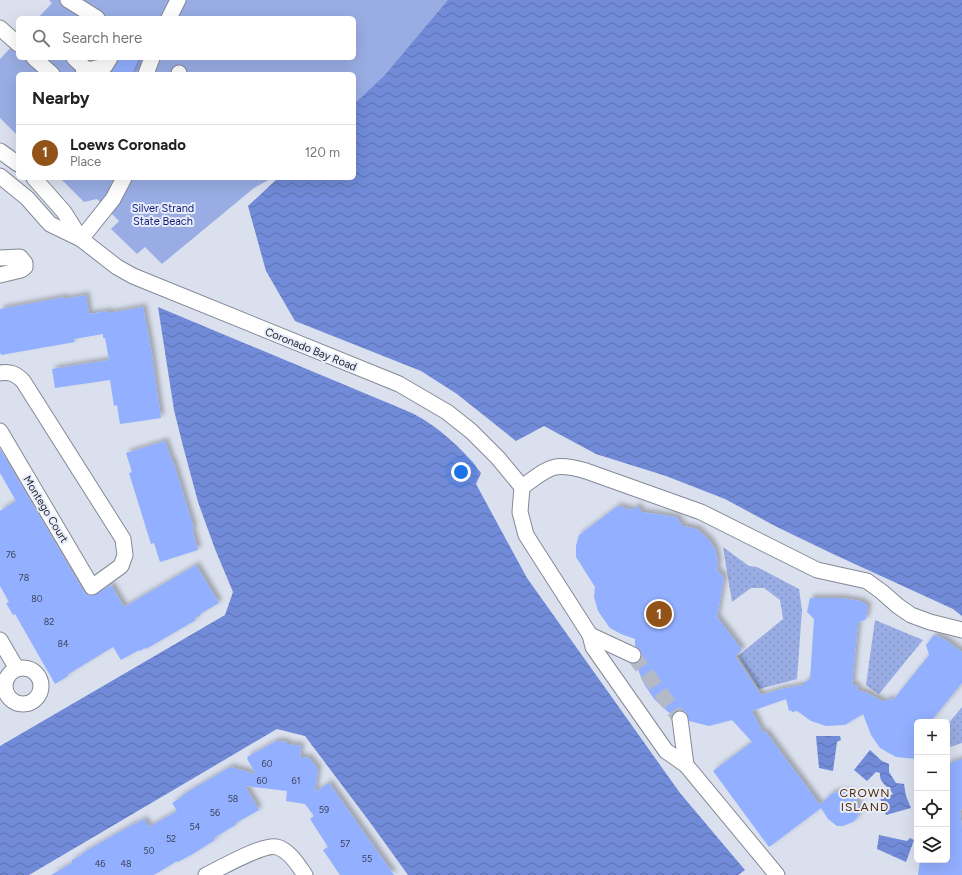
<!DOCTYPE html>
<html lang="en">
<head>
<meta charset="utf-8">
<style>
  :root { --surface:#fff; --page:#f6f6f6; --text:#222; --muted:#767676; --line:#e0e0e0; --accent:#915318 }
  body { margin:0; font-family:Figtree,sans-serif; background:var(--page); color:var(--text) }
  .controls { position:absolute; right:12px; bottom:12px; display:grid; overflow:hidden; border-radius:6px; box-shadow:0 4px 16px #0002 }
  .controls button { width:36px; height:36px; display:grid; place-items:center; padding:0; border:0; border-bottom:1px solid var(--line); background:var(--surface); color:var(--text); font:20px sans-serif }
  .you { position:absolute; left:461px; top:472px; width:14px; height:14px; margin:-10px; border:3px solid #fff; border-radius:50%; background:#1a73e8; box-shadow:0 0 0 6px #1a73e833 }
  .badge { display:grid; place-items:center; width:26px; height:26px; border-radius:50%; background:var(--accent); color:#fff; font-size:13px; font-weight:700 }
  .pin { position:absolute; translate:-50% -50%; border:2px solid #fff; box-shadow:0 1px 4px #0006 }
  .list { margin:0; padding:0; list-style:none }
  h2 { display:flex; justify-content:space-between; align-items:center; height:52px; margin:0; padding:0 16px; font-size:17px }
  h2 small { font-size:13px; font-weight:400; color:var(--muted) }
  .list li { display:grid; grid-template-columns:26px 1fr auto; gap:12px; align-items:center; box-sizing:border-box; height:56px; padding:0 16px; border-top:1px solid var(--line) }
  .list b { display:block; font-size:15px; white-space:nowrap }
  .list p { margin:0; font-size:13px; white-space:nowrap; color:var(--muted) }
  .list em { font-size:13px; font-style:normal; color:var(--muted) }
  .icon { flex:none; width:22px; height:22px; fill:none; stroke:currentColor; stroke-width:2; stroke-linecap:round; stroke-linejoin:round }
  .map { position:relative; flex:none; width:962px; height:875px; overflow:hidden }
  .search { position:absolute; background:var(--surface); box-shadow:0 4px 16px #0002; left:16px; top:16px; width:340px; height:44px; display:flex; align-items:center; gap:10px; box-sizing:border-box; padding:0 14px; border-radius:6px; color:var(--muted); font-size:15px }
  .panel { position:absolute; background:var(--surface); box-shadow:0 4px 16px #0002; left:16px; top:72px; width:340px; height:108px; border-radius:6px }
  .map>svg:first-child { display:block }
</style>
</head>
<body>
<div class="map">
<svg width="962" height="875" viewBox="0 0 962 875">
  <defs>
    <pattern id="garden-dots" width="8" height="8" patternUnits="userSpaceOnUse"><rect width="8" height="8" fill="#99ade4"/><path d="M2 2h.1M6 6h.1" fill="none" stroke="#8394c3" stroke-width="1.8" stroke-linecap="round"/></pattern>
    <pattern id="water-waves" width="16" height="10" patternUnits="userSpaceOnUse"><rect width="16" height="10" fill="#718bd8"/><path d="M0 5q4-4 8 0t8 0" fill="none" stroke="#5c71af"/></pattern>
    <filter id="shadow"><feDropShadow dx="3.5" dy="-3.5" stdDeviation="2" flood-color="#0004"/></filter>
  </defs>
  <rect width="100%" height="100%" fill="#dae0ee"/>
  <g fill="#99ade4">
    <path d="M49,0H453L354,124V74H18V136L0,118V59L18,40V58H354V18H38L52,3Z"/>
    <path d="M60,178H272L254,188L162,264L145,247L137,254L111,229L119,221L97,199L84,202Z"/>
  </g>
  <g fill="url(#garden-dots)">
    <path d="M723,547L749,566L757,567L799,589L802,610L797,679L759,689L738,656L783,619L780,600L764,588H751L732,602Z"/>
    <path d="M875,620L923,640L879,694L866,685Z"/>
    <path d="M962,707V743L947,748V725Z"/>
  </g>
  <g fill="url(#water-waves)">
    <path d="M448,0H962V616L953,609L833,554L777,527L725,499L666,476L596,454L544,426L516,441L457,394L421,371L295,321L266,271L248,206L278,178H354V104L384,76Z"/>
    <path d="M158,307L412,413C439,427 462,448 481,473L476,484L527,578L680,793L745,870L738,875H408L369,821L305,736L277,729L29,875H0V746L225,615L233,592L215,549L198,502L183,446L174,410Z"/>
    <path d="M816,736H840L841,740L837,742L833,771L819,768Z"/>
    <path d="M870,750L882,761L889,764V772L896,783L904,784L906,796L911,808L886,815L880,798L888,796L893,794C888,785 879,784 880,773L876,772L867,781L854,770Z"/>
    <path d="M879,835L907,841L910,838L914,840L906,862L877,849Z"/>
  </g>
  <g fill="#93afff" filter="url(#shadow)">
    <path d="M119,58H139L132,74H110L118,63Z"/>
    <path d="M86,295L89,314L109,311V313L143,307L151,349L161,418L120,424L117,405L114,406L110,380L55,388L52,369L109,360L105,338H103V334L74,339L75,342L1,355L0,352V309L65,297V299Z"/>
    <path d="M165,441L172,461H173L194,529H192L198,550L160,562L154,543L151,544L146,528L129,473L132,472L126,453Z"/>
    <path d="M0,449L84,592L87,595L92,596L97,594L111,585L124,607L196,565L219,603L200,614L201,615L195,618L196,620L146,649L145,648L140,651L139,650L121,660L113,647L67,675L68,676L55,684L15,614L13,615L6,603L9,602L0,586V511L16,501L0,473Z"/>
    <path d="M618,506L632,510L637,506L642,512L676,517L683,526L697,529L709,540L715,549L718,561L717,570L724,578L717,617L742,650L735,656L761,695L781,689L804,685V682L810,680L814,619L807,612L810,598H841L860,601L868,606L866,619L858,623L852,684L858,687L857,690L867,693L884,702L887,699L893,700L929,655L926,645L934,635L944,639L962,652V683L930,722H917V759L896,757L880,748L871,735L863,714L845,725L826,726L811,721L797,711L792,712L791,710L789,711L786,699L752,711L763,733L765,731L820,805L831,794L837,792H849L854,795L859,806V812L857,818L853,822L843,826H837L828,819L821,808L769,847L713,771L752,742L732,720L709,726L689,721L687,714L684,711L678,710L672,714L668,712L654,699L644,684L636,665V663L641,659L642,655L640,650L635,646V639L621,634L610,628L598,611L594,597L595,587L576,557V546L579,535Z"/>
    <path d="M276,741L287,742V744L301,746L300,757L309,758L318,769L315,792L329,783L394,875H340L323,850L328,847L310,819L314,816L305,804L286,801L287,791L245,786L259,810L236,823L237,824L214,838L215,840L191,855L178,862L177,861L154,875H51L72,863V860L82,855L81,854L135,823L136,824L144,819L149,827L177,811L172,803L182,797L181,796L230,767L256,774L247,759H248L247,757Z"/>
    <path d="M962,759V809L960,810L962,830V875H918L920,860H947V764Z"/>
  </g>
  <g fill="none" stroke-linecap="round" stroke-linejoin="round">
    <path stroke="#b4b9c6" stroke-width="15" stroke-dasharray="15 8" stroke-linecap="butt" d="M633,655L680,719"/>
    <defs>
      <g id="minor">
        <path d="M68,0L97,18"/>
        <path d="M169,18L178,0"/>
        <path d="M0,28L18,44"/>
        <path d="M34,58L52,74"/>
        <path d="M74,58L87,70"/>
        <path d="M83,74L87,70L105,66L110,58"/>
        <path d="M146,74L152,58"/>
        <path d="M179,74V73"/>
        <path d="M0,151L18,164"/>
        <path d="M0,176L27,198L50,224L81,239L117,267L133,276L399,384L447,412L471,431L498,458L522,487"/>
        <path d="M34,178L64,212L81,239"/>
        <path d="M81,239L113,199L124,178"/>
        <path d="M0,258L20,257L25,263V267L21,270L0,275"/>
        <path d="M0,373C10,371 16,374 23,381L123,539L125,555L121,566L92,587L0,431"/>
        <path d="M522,487C549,468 552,461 586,471L701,512L817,570L867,581L882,592L898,606L911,615L930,622L962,630"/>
        <path d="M522,487L520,512L526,535L590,635L593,647L666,751L686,765L777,875"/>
        <path d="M590,635L633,655"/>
        <path d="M0,640L17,669"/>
        <circle cx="23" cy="686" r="18"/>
        <path d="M680,719L686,765"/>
        <path d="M206,875C221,868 264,843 277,847C290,851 298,865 305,875"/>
      </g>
    </defs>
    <use href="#minor" stroke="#848997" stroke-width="17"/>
    <use href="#minor" stroke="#fff" stroke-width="15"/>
  </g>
  <g text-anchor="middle" stroke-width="4" stroke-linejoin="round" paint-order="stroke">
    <g font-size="9" fill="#3a435b">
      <text x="11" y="558">76</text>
      <text x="24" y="581">78</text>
      <text x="37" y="602">80</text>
      <text x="49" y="625">82</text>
      <text x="63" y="647">84</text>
      <text x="267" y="767">60</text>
      <text x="262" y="784">60</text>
      <text x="296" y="784">61</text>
      <text x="233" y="802">58</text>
      <text x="324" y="813">59</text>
      <text x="215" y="816">56</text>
      <text x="195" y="830">54</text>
      <text x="171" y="842">52</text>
      <text x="345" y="847">57</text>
      <text x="149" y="854">50</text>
      <text x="367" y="862">55</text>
      <text x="100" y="867">46</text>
      <text x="126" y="867">48</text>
    </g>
    <g font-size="11" fill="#131d77" stroke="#e7edfb">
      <text x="163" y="212">Silver Strand<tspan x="163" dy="13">State Beach</tspan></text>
    </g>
    <g font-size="11" fill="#1d1f24" stroke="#e7edfb">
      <text transform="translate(311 349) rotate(22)" y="4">Coronado Bay Road</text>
      <text transform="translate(46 509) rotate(59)" y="4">Montego Court</text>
    </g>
    <g font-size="12" letter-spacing="1" fill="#562c01" stroke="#e7edfb">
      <text x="865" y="797">CROWN<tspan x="865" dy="14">ISLAND</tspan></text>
    </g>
  </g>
</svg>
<div class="controls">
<button>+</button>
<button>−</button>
<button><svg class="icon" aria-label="locate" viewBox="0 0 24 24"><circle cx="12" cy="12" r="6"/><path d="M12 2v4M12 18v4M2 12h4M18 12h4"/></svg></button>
<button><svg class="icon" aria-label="layers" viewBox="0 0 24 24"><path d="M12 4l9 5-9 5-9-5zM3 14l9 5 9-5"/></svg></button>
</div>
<div class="you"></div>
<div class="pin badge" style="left:659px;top:614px">1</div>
<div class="search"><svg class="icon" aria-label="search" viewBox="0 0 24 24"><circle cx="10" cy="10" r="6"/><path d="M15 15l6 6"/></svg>Search here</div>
<section class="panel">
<h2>Nearby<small></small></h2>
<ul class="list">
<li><span class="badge">1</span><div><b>Loews Coronado</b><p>Place</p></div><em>120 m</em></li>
</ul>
</section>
</div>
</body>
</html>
